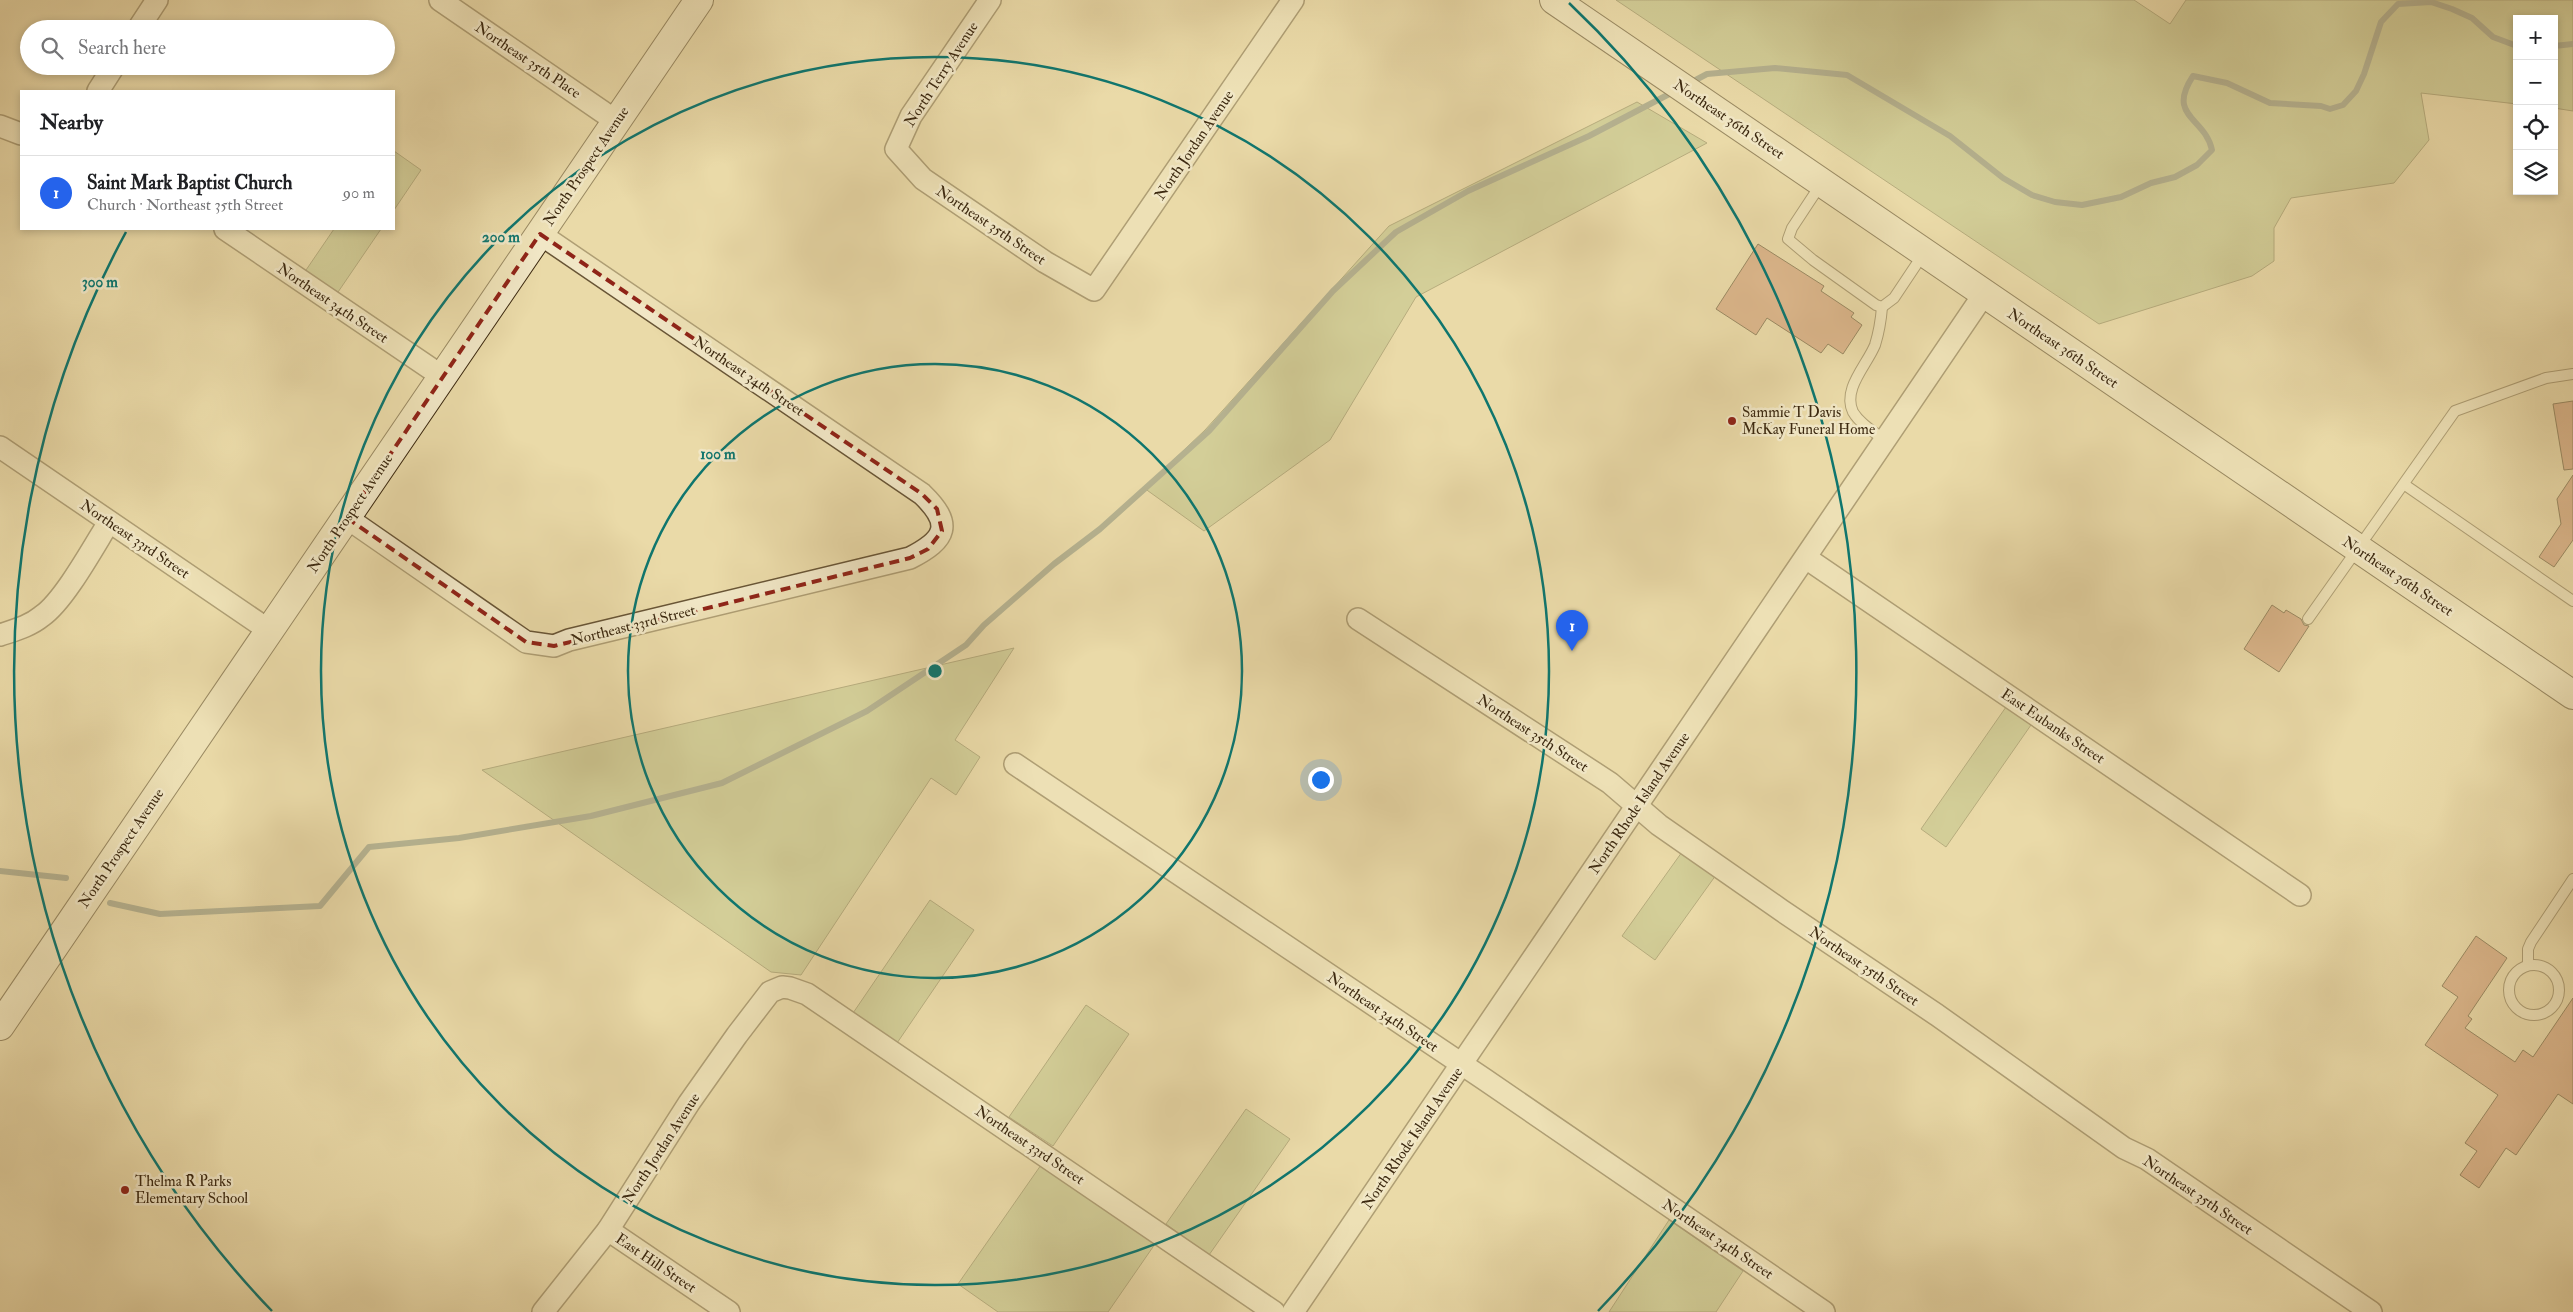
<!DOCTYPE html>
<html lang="en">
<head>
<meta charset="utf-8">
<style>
  :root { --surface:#fff; --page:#f2f2f2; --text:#202124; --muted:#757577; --line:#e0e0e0; --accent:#2563eb }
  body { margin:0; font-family:"IM FELL Double Pica",serif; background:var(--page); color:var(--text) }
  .controls { position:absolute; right:15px; top:15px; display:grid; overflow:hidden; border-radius:0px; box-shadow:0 2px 8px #0003 }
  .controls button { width:45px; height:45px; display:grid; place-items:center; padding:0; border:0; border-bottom:1px solid var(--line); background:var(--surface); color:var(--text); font:25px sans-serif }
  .you { position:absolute; left:1320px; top:779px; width:18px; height:18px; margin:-12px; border:4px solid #fff; border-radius:50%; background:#1a73e8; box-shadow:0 0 0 8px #1a73e833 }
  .badge { display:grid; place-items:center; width:32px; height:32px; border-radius:50%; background:var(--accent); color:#fff; font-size:16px; font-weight:700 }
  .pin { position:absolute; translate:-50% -41px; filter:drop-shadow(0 1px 2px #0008) }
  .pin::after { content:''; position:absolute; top:26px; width:18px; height:15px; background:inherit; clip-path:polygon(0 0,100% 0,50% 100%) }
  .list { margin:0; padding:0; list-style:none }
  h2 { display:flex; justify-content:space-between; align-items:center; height:65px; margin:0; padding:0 20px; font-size:21px }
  h2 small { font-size:16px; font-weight:400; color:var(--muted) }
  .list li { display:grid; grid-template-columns:32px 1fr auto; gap:15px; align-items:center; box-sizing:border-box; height:75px; padding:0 20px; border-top:1px solid var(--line) }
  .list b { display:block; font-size:19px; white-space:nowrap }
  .list p { margin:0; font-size:16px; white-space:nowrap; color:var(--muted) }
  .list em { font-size:16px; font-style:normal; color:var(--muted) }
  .icon { flex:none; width:28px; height:28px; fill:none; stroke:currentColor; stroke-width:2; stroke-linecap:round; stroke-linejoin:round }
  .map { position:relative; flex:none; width:2573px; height:1312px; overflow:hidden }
  .search { position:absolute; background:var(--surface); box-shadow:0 2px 8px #0003; left:20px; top:20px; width:375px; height:55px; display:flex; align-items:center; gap:12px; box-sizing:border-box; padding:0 18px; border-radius:28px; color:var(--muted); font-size:19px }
  .panel { position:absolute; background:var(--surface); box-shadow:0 2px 8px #0003; left:20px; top:90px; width:375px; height:140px; border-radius:0px }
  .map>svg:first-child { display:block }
</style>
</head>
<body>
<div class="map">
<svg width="2573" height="1312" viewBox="0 0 2573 1312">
  <rect width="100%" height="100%" fill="#eadaa8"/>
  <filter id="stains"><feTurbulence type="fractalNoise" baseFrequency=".004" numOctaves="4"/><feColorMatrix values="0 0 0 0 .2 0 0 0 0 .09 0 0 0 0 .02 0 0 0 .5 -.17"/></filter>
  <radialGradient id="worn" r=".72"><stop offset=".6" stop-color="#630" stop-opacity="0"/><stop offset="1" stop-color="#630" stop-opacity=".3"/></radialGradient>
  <g fill="#b9bf86" stroke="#7a744b">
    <path d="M1616,0H2134L2170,24L2186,0H2573V111L2554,108V19H2517V104L2421,93L2429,140L2394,183L2291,198L2274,228V261L2252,276L2099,324Z"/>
    <path d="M1637,102L1707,143L1416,297L1330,440L1204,531L1144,488L1205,430L1389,226Z"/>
    <path d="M394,151L421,170L394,210Z"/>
    <path d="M334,229H381L336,295L304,273Z"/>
    <path d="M1014,648L955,740L980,757L956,795L931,778L801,975L771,972L482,770Z"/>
    <path d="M2006,707L2031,725L1946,847L1921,829Z"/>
    <path d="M1682,852L1716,875L1655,960L1622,936Z"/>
    <path d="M930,900L974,930L895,1046L851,1016Z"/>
    <path d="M1086,1005L1129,1034L1053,1146L1009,1117Z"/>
    <path d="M1246,1109L1290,1139L1209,1255L1166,1224Z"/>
    <path d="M1041,1165L1155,1244L1108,1312H998L958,1284Z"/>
    <path d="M1669,1220L1743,1271L1716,1312H1609Z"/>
  </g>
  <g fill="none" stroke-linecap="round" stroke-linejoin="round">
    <g stroke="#767f72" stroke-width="6">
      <path d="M2554,46L2573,44"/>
      <path d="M1688,84L1707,74L1775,68L1847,75L1950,136L2003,178L2032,195L2055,202L2082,205L2121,197L2151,183L2175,177L2197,165L2212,150C2205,117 2166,117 2193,76L2227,83L2270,103L2321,106L2330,109L2343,105L2356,91L2364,74L2381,22L2398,4L2431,2L2452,9L2472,18L2493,37L2517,46"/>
      <path d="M0,871L66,878"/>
      <path d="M110,903L160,914L320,906L369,847L459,838L591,816L722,783L867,711L966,645L984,625L1054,564L1100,529L1209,431L1333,291L1396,232L1468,191L1589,136L1675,91"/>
    </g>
  </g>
  <g fill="#cb8a68" stroke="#3c2910">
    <path d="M1758,244L1824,286L1821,291L1854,313L1851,317L1862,325L1843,354L1828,344L1821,353L1767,318L1756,335L1716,309Z"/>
    <path d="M2573,401V469L2564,470L2553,404Z"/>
    <path d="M2573,475V540L2554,567L2539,557L2561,524L2557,499Z"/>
    <path d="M2272,605L2284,613L2286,610L2301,619L2304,625L2309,626L2279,672L2244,649Z"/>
    <path d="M2476,936L2507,958L2468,1016L2472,1019L2465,1028L2515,1062L2523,1050L2533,1057L2573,998V1104L2558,1094L2516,1155L2506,1148L2479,1188L2460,1175L2477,1151L2465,1143L2498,1095L2425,1045L2458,997L2442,986Z"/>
  </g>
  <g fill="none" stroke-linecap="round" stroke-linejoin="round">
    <defs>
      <g id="lane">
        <path d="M1821,184L1792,228L1788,239L1813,260L1876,305L1882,307L1894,298L1924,253"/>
        <path d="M1882,307C1881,320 1879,332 1875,345C1867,365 1842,389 1853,412C1860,424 1874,432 1885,440"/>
        <path d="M2405,485L2573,601"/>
        <path d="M2308,619L2455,411L2546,378L2573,374"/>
        <path d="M2528,965V949L2531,942L2573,879"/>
        <circle cx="2534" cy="990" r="25"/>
      </g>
      <g id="street">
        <path d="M440,0L616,121"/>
        <path d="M990,0L911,116L896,149L923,179L1045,262L1094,290L1293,0"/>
        <path d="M138,29L157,0"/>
        <path d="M98,91L114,66"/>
        <path d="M0,126L21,134"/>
        <path d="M225,229L443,377"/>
        <path d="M0,447L270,631"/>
        <path d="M347,518L526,642L554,646L569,640L910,558C947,539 953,524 922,494L540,234"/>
        <path d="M1806,558L2300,895"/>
        <path d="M1358,619L1610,783L1659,825L1781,910L1937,1015L2124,1148L2147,1159L2371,1312"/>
        <path d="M0,635C15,630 30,626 42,616C64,601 94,546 109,522"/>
        <path d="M1015,764L1484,1079L1824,1312"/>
        <path d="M608,1230L729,1312"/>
        <path d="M543,1312L608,1230L689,1103L737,1035L770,992L782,987L790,988L807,994L1274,1312"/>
        <path d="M1293,1312L1984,294"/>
      </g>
      <g id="secondary">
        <path d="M1554,0L2573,695"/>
        <path d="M0,1026L699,0"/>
      </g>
    </defs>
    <use href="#lane" stroke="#685536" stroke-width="12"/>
    <use href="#street" stroke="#685536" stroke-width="24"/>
    <use href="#secondary" stroke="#3c2910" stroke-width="30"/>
    <use href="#lane" stroke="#f1e7c6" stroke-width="10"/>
    <use href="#street" stroke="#f1e7c6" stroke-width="21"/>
    <use href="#secondary" stroke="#f1e7c6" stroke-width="28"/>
  </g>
  <path d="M0 0H2573V1312H0ZM540,234L922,494L937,509L942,531L928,549L910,558L554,646L526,642L347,518Z" fill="#eadaa8" fill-opacity=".55" fill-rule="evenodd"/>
  <path fill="none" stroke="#8f2418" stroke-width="4" stroke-dasharray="10 6" stroke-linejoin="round" d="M540,234L922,494L937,509L942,531L928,549L910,558L554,646L526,642L347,518Z"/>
  <g fill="none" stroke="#0f766e" stroke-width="2.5">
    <circle cx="935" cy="671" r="307"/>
    <circle cx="935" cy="671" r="614"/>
    <path d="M272 1311A921 921 0 0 1 126 232M1569 3A921 921 0 0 1 1598 1311"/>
  </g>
  <g fill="#8f2418" stroke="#f1e7c6" stroke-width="2">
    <circle cx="1732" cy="421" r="5"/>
    <circle cx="125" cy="1190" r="5"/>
  </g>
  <g text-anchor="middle" stroke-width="5" stroke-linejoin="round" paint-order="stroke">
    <g font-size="15" fill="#3c2910" stroke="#f1e7c6">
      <text transform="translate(528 60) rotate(34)" y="5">Northeast 35th Place</text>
      <text transform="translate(941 74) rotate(-57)" y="5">North Terry Avenue</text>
      <text transform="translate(1729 119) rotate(34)" y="5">Northeast 36th Street</text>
      <text transform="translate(1194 145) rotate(-56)" y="5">North Jordan Avenue</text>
      <text transform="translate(586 166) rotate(-56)" y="5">North Prospect Avenue</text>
      <text transform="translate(991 225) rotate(34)" y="5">Northeast 35th Street</text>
      <text transform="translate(333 303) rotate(34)" y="5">Northeast 34th Street</text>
      <text transform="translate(2063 348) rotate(34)" y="5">Northeast 36th Street</text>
      <text transform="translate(749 376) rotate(34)" y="5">Northeast 34th Street</text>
      <text transform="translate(350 513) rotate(-56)" y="5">North Prospect Avenue</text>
      <text transform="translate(135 539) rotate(34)" y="5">Northeast 33rd Street</text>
      <text transform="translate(2398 576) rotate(34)" y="5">Northeast 36th Street</text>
      <text transform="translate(633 625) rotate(-14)" y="5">Northeast 33rd Street</text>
      <text transform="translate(2053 726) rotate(34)" y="5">East Eubanks Street</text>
      <text transform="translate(1533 733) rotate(33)" y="5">Northeast 35th Street</text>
      <text transform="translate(1639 803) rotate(-56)" y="5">North Rhode Island Avenue</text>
      <text transform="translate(121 848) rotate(-56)" y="5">North Prospect Avenue</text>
      <text transform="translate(1864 966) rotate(34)" y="5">Northeast 35th Street</text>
      <text transform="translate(1383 1012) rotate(34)" y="5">Northeast 34th Street</text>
      <text transform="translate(1412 1138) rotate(-56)" y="5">North Rhode Island Avenue</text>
      <text transform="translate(1030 1145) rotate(34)" y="5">Northeast 33rd Street</text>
      <text transform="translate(661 1148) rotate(-57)" y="5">North Jordan Avenue</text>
      <text transform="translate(2198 1195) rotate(34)" y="5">Northeast 35th Street</text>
      <text transform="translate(1718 1239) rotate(34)" y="5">Northeast 34th Street</text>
      <text transform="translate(656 1263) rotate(34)" y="5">East Hill Street</text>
    </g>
    <g font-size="15" fill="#3c2910" stroke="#f1e7c6" text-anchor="start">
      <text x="1742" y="417">Sammie T Davis<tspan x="1742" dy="17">McKay Funeral Home</tspan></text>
      <text x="135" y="1186">Thelma R Parks<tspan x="135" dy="17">Elementary School</tspan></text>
    </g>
  </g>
  <circle cx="935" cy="671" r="8" fill="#0f766e" stroke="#f1e7c6" stroke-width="2.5"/>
  <g font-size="15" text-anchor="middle" font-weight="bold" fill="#0f766e" stroke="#f1e7c6" stroke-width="5" stroke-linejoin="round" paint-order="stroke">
    <text x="501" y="242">200 m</text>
    <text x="100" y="287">300 m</text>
    <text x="718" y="459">100 m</text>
  </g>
  <rect width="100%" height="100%" filter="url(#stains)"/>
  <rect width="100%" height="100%" fill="url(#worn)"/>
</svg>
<div class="controls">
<button>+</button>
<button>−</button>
<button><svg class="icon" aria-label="locate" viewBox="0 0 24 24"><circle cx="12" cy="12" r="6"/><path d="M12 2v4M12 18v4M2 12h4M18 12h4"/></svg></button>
<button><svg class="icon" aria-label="layers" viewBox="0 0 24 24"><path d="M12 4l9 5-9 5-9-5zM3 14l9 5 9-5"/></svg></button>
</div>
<div class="you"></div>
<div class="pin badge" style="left:1572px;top:651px">1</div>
<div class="search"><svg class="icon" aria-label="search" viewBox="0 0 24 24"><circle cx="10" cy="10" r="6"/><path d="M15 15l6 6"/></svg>Search here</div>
<section class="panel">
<h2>Nearby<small></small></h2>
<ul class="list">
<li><span class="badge">1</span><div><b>Saint Mark Baptist Church</b><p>Church · Northeast 35th Street</p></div><em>90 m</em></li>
</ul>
</section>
</div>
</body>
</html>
